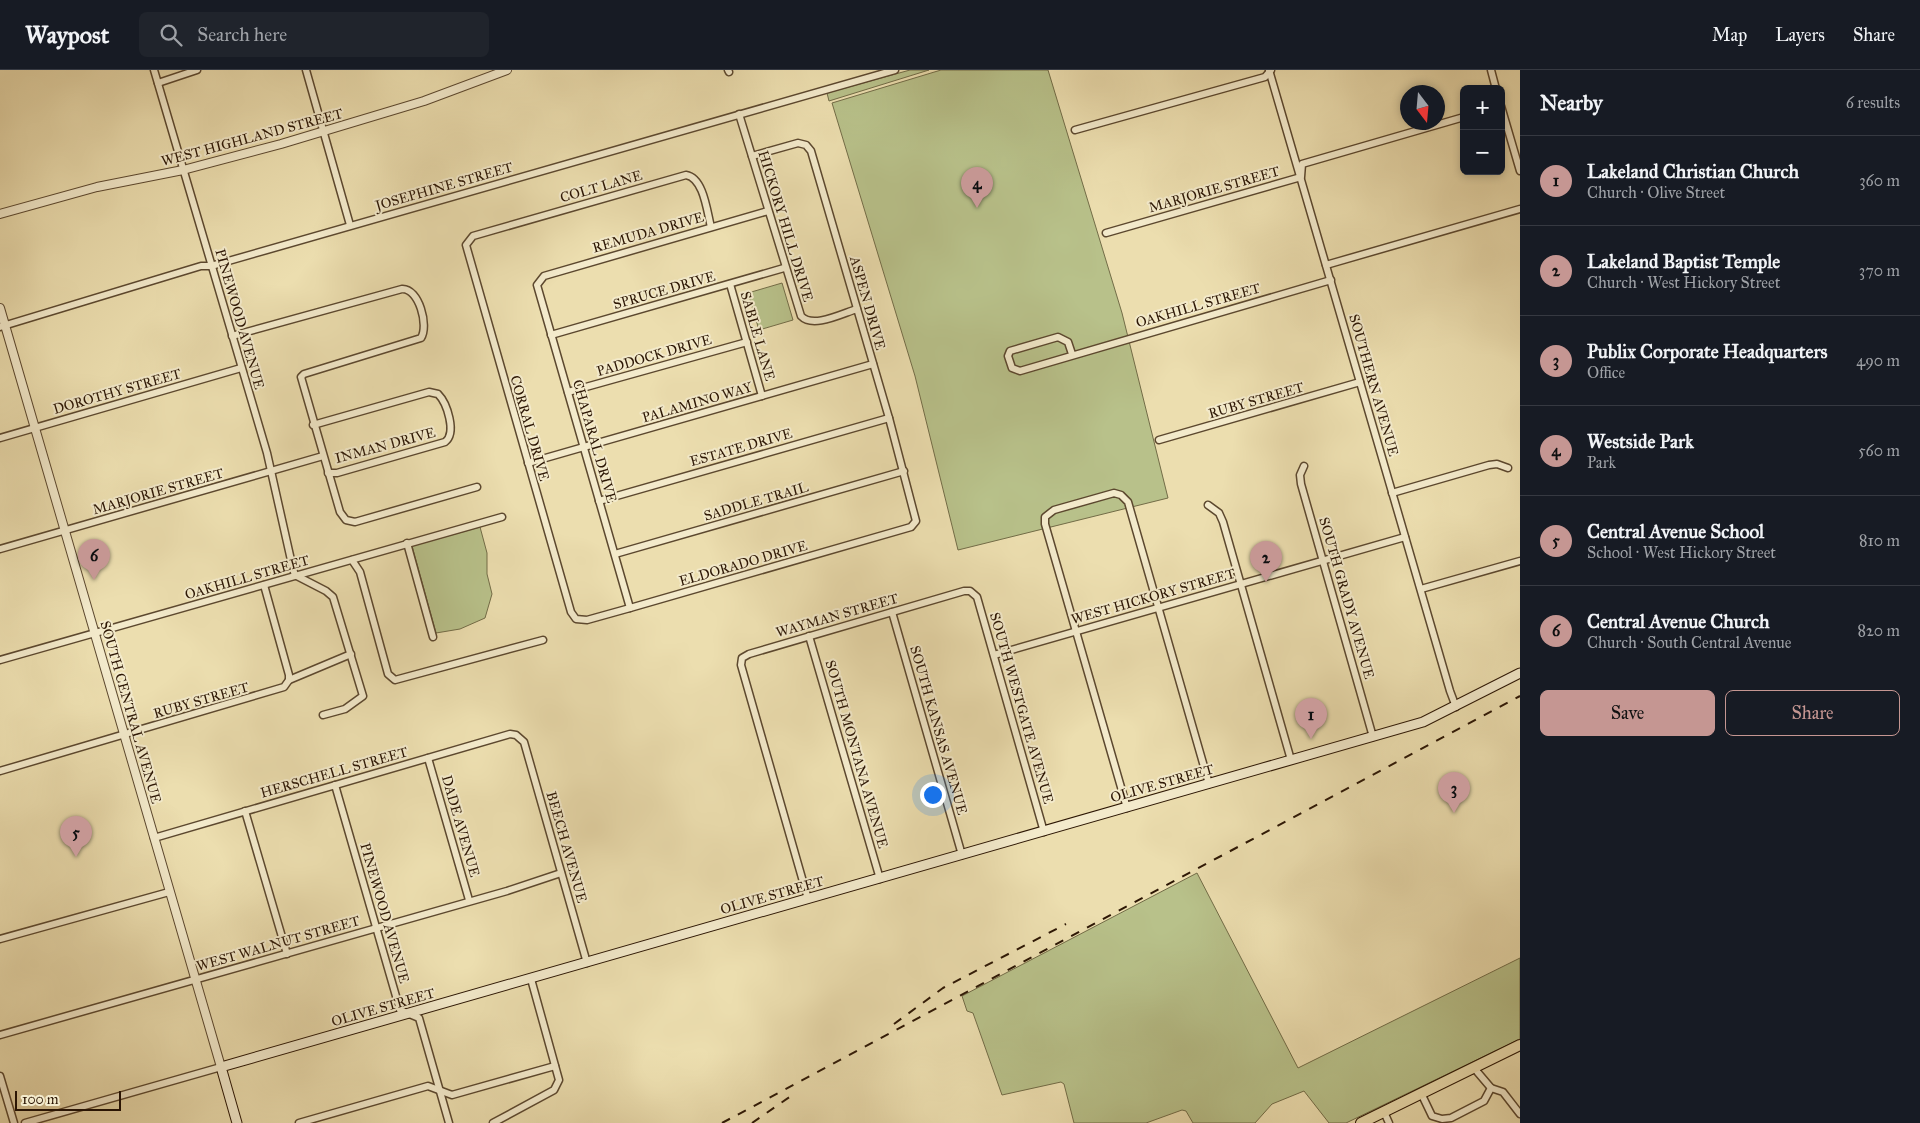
<!DOCTYPE html>
<html lang="en">
<head>
<meta charset="utf-8">
<style>
  :root { --surface:#171b24; --page:#20242c; --text:#f1f3f6; --muted:#9ea1a6; --line:#363941; --accent:#c59692 }
  body { margin:0; font-family:"IM FELL Great Primer",serif; background:var(--page); color:var(--text) }
  .controls { position:absolute; right:15px; top:15px; display:grid; overflow:hidden; border-radius:8px; box-shadow:0 2px 8px #0003 }
  .controls button { width:45px; height:45px; display:grid; place-items:center; padding:0; border:0; border-bottom:1px solid var(--line); background:var(--surface); color:var(--text); font:25px sans-serif }
  .compass { position:absolute; left:1400px; top:15px; width:45px; height:45px; border-radius:50%; background:var(--surface); box-shadow:0 2px 8px #0003; rotate:164deg }
  .scale { position:absolute; left:15px; bottom:12px; width:106px; box-sizing:border-box; padding-left:5px; border:2px solid #2c1604; border-top:0; font-size:14px; line-height:18px; white-space:nowrap; color:#2c1604; -webkit-text-stroke:4px #f3eacb; paint-order:stroke }
  .you { position:absolute; left:932px; top:724px; width:18px; height:18px; margin:-12px; border:4px solid #fff; border-radius:50%; background:#1a73e8; box-shadow:0 0 0 8px #1a73e833 }
  .badge { display:grid; place-items:center; width:32px; height:32px; border-radius:50%; background:var(--accent); color:#111; font-size:16px; font-weight:700 }
  .pin { position:absolute; translate:-50% -41px; filter:drop-shadow(0 1px 2px #0008) }
  .pin::after { content:''; position:absolute; top:26px; width:18px; height:15px; background:inherit; clip-path:polygon(0 0,100% 0,50% 100%) }
  .list { margin:0; padding:0; list-style:none }
  h2 { display:flex; justify-content:space-between; align-items:center; height:65px; margin:0; padding:0 20px; font-size:21px }
  h2 small { font-size:16px; font-weight:400; color:var(--muted) }
  .list li { display:grid; grid-template-columns:32px 1fr auto; gap:15px; align-items:center; box-sizing:border-box; height:90px; padding:0 20px; border-top:1px solid var(--line) }
  .list b { display:block; font-size:19px; white-space:nowrap }
  .list p { margin:0; font-size:16px; white-space:nowrap; color:var(--muted) }
  .list em { font-size:16px; font-style:normal; color:var(--muted) }
  .actions { display:flex; gap:10px; padding:15px 20px }
  .actions a { flex:1; padding:11px 0; border:1px solid var(--accent); border-radius:8px; text-align:center; font-size:18px; color:var(--accent) }
  .actions .main { background:var(--accent); color:#111 }
  .icon { flex:none; width:28px; height:28px; fill:none; stroke:currentColor; stroke-width:2; stroke-linecap:round; stroke-linejoin:round }
  .map { position:relative; flex:none; width:1520px; height:1053px; overflow:hidden }
  header { display:flex; align-items:center; gap:30px; box-sizing:border-box; height:70px; padding:0 25px; background:var(--surface); border-bottom:1px solid var(--line) }
  header strong { font-size:24px }
  nav { display:flex; gap:28px; margin-inline-start:auto; font-size:18px }
  .search { width:350px; height:45px; background:var(--page); display:flex; align-items:center; gap:12px; box-sizing:border-box; padding:0 18px; border-radius:8px; color:var(--muted); font-size:19px }
  main { display:flex }
  aside { flex:1; background:var(--surface) }
  .map>svg:first-child { display:block }
</style>
</head>
<body>
<header>
<strong>Waypost</strong>
<div class="search"><svg class="icon" aria-label="search" viewBox="0 0 24 24"><circle cx="10" cy="10" r="6"/><path d="M15 15l6 6"/></svg>Search here</div>
<nav><a>Map</a><a>Layers</a><a>Share</a></nav>
</header>
<main>
<div class="map">
<svg width="1520" height="1053" viewBox="0 0 1520 1053">
  <rect width="100%" height="100%" fill="#ecdeaf"/>
  <filter id="stains"><feTurbulence type="fractalNoise" baseFrequency=".004" numOctaves="4"/><feColorMatrix values="0 0 0 0 .2 0 0 0 0 .09 0 0 0 0 .02 0 0 0 .5 -.17"/></filter>
  <radialGradient id="worn" r=".72"><stop offset=".6" stop-color="#630" stop-opacity="0"/><stop offset="1" stop-color="#630" stop-opacity=".3"/></radialGradient>
  <g fill="#b8c18a" stroke="#726c47">
    <path d="M910,0H929L829,31L827,23Z"/>
    <path d="M941,0H1048L1122,243L1168,428L958,480L915,306L832,33Z"/>
    <path d="M782,213L793,250L759,260L748,223Z"/>
    <path d="M480,457L487,483V504L492,524L485,548L460,559L436,563L412,476Z"/>
    <path d="M1197,803L1298,998L1520,888V969L1346,1053H1329L1304,1021L1272,1034L1255,1053H1193L1186,1041L1182,1040L1146,1053H1074L1064,1014L1061,1012L1002,1025L973,943L967,941L962,926Z"/>
  </g>
  <g fill="none" stroke-linecap="round" stroke-linejoin="round">
    <defs>
      <g id="minor">
        <path d="M154,0L267,383L293,499L295,505L326,521L333,527L363,626L345,639L323,645"/>
        <path d="M306,0L350,155"/>
        <path d="M728,0L729,2"/>
        <path d="M1269,0L1450,621L1456,637"/>
        <path d="M1491,0L1496,19"/>
        <path d="M158,13L197,0"/>
        <path d="M1501,36L1520,101"/>
        <path d="M739,44L801,246C813,259 843,243 857,239"/>
        <path d="M1075,60L1265,7L1271,0"/>
        <path d="M711,157C707,142 704,108 686,105L473,166L466,175L571,542L576,549L587,550L630,538L911,457L916,451L889,348L811,81L806,75L798,73L752,86"/>
        <path d="M1106,163L1301,107L1302,94L1464,47"/>
        <path d="M1326,195L1520,139"/>
        <path d="M730,214L762,326"/>
        <path d="M0,257L201,196H211L895,0"/>
        <path d="M551,265L784,198"/>
        <path d="M232,266L402,219C419,218 429,256 421,268L304,304L301,307L340,442L346,450L355,452L477,417"/>
        <path d="M1072,284L1068,272L1058,267L1010,281L1008,286L1012,298L1020,301L1331,210"/>
        <path d="M568,322L747,272"/>
        <path d="M313,355L429,322L438,324C447,333 457,363 445,372L337,403H328"/>
        <path d="M0,368L241,298"/>
        <path d="M1159,370L1360,312"/>
        <path d="M528,393L873,294"/>
        <path d="M1304,396L1300,405L1301,414L1373,667"/>
        <path d="M1392,423L1489,395L1497,394L1508,398"/>
        <path d="M599,431L889,348"/>
        <path d="M1208,435L1219,443L1223,452L1291,690"/>
        <path d="M407,473L433,567"/>
        <path d="M0,479L323,386"/>
        <path d="M615,484L904,401"/>
        <path d="M352,490L360,502L388,604L395,610L543,570"/>
        <path d="M1421,519L1520,491"/>
        <path d="M630,538L537,215L544,206L768,141"/>
        <path d="M892,542L962,785"/>
        <path d="M809,566L880,809"/>
        <path d="M994,585L1405,467"/>
        <path d="M0,590L502,447"/>
        <path d="M289,610L351,584"/>
        <path d="M428,688L469,830"/>
        <path d="M0,701L284,617L289,610V605L264,515"/>
        <path d="M335,715L400,940L419,948L449,1053"/>
        <path d="M1127,738L1045,454V447L1054,440L1114,423L1121,425L1128,432L1209,714"/>
        <path d="M245,741L287,884"/>
        <path d="M154,768L510,664L516,665L524,672L587,893"/>
        <path d="M808,829L741,595L742,588L749,584L964,521H970L977,527L1044,762"/>
        <path d="M0,869L169,822"/>
        <path d="M0,965L507,821L561,803"/>
        <path d="M1474,998L1491,1018L1503,1022L1520,1044"/>
        <path d="M0,1006L14,1053"/>
        <path d="M1421,1023L1432,1046L1442,1049L1451,1048L1484,1031L1491,1018"/>
        <path d="M1384,1042L1389,1053"/>
        <path d="M25,1053L221,997"/>
        <path d="M299,1053L428,1016L452,1025L555,996"/>
        <path d="M493,1053L554,1020L559,1010L531,909"/>
      </g>
      <g id="tertiary">
        <path d="M0,144L97,117L183,100L281,74L424,31L507,0"/>
        <path d="M0,238L221,997"/>
      </g>
      <path id="secondary" d="M237,1053L221,997L1423,652L1520,603"/>
      <path id="primary" d="M1361,1053L1520,975"/>
    </defs>
    <use href="#minor" stroke="#5c482f" stroke-width="9"/>
    <use href="#tertiary" stroke="#5c482f" stroke-width="10"/>
    <use href="#secondary" stroke="#2c1604" stroke-width="11"/>
    <use href="#primary" stroke="#2c1604" stroke-width="12"/>
    <use href="#minor" stroke="#f3eacb" stroke-width="6"/>
    <use href="#tertiary" stroke="#f3eacb" stroke-width="8"/>
    <use href="#secondary" stroke="#f3eacb" stroke-width="9"/>
    <use href="#primary" stroke="#ecdeaf" stroke-width="10"/>
    <g stroke="#2c1604" stroke-width="2" stroke-dasharray="9 9" stroke-linecap="butt">
      <path d="M894,954L943,918L1066,854"/>
      <path d="M722,1053L1520,626"/>
      <path d="M752,1053L791,1026"/>
    </g>
  </g>
  <g text-anchor="middle" stroke-width="4" stroke-linejoin="round" paint-order="stroke">
    <g font-size="14" fill="#2c1604" stroke="#f3eacb">
      <text transform="translate(252 67) rotate(-15)" y="5">WEST HIGHLAND STREET</text>
      <text transform="translate(444 116) rotate(-16)" y="5">JOSEPHINE STREET</text>
      <text transform="translate(601 116) rotate(-16)" y="5">COLT LANE</text>
      <text transform="translate(1214 119) rotate(-16)" y="5">MARJORIE STREET</text>
      <text transform="translate(786 156) rotate(73)" y="5">HICKORY HILL DRIVE</text>
      <text transform="translate(648 162) rotate(-16)" y="5">REMUDA DRIVE</text>
      <text transform="translate(664 220) rotate(-16)" y="5">SPRUCE DRIVE</text>
      <text transform="translate(868 233) rotate(74)" y="5">ASPEN DRIVE</text>
      <text transform="translate(1198 235) rotate(-16)" y="5">OAKHILL STREET</text>
      <text transform="translate(240 249) rotate(74)" y="5">PINEWOOD AVENUE</text>
      <text transform="translate(758 266) rotate(74)" y="5">SABLE LANE</text>
      <text transform="translate(654 285) rotate(-16)" y="5">PADDOCK DRIVE</text>
      <text transform="translate(1374 315) rotate(74)" y="5">SOUTHERN AVENUE</text>
      <text transform="translate(117 321) rotate(-16)" y="5">DOROTHY STREET</text>
      <text transform="translate(1256 330) rotate(-16)" y="5">RUBY STREET</text>
      <text transform="translate(697 332) rotate(-16)" y="5">PALAMINO WAY</text>
      <text transform="translate(530 358) rotate(74)" y="5">CORRAL DRIVE</text>
      <text transform="translate(595 371) rotate(74)" y="5">CHAPARAL DRIVE</text>
      <text transform="translate(385 375) rotate(-15)" y="5">INMAN DRIVE</text>
      <text transform="translate(741 377) rotate(-16)" y="5">ESTATE DRIVE</text>
      <text transform="translate(158 421) rotate(-16)" y="5">MARJORIE STREET</text>
      <text transform="translate(756 431) rotate(-16)" y="5">SADDLE TRAIL</text>
      <text transform="translate(743 493) rotate(-16)" y="5">ELDORADO DRIVE</text>
      <text transform="translate(247 507) rotate(-16)" y="5">OAKHILL STREET</text>
      <text transform="translate(1153 526) rotate(-16)" y="5">WEST HICKORY STREET</text>
      <text transform="translate(1347 528) rotate(74)" y="5">SOUTH GRADY AVENUE</text>
      <text transform="translate(837 545) rotate(-16)" y="5">WAYMAN STREET</text>
      <text transform="translate(201 630) rotate(-16)" y="5">RUBY STREET</text>
      <text transform="translate(1022 638) rotate(74)" y="5">SOUTH WESTGATE AVENUE</text>
      <text transform="translate(131 642) rotate(74)" y="5">SOUTH CENTRAL AVENUE</text>
      <text transform="translate(939 660) rotate(74)" y="5">SOUTH KANSAS AVENUE</text>
      <text transform="translate(857 684) rotate(74)" y="5">SOUTH MONTANA AVENUE</text>
      <text transform="translate(334 702) rotate(-16)" y="5">HERSCHELL STREET</text>
      <text transform="translate(1162 713) rotate(-16)" y="5">OLIVE STREET</text>
      <text transform="translate(461 756) rotate(74)" y="5">DADE AVENUE</text>
      <text transform="translate(567 777) rotate(74)" y="5">BEECH AVENUE</text>
      <text transform="translate(772 825) rotate(-16)" y="5">OLIVE STREET</text>
      <text transform="translate(385 843) rotate(74)" y="5">PINEWOOD AVENUE</text>
      <text transform="translate(278 873) rotate(-16)" y="5">WEST WALNUT STREET</text>
      <text transform="translate(383 937) rotate(-16)" y="5">OLIVE STREET</text>
    </g>
  </g>
  <rect width="100%" height="100%" filter="url(#stains)"/>
  <rect width="100%" height="100%" fill="url(#worn)"/>
</svg>
<div class="controls">
<button>+</button>
<button>−</button>
</div>
<svg class="compass" viewBox="-18 -18 36 36"><path d="M0-13l5 13h-10z" fill="#e53935"/><path d="M0 13l5-13h-10z" fill="#9ea1a6"/></svg>
<div class="scale">100 m</div>
<div class="you"></div>
<div class="pin badge" style="left:1311px;top:669px">1</div>
<div class="pin badge" style="left:1266px;top:512px">2</div>
<div class="pin badge" style="left:1454px;top:743px">3</div>
<div class="pin badge" style="left:977px;top:138px">4</div>
<div class="pin badge" style="left:76px;top:787px">5</div>
<div class="pin badge" style="left:94px;top:510px">6</div>
</div>
<aside>
<h2>Nearby<small>6 results</small></h2>
<ul class="list">
<li><span class="badge">1</span><div><b>Lakeland Christian Church</b><p>Church · Olive Street</p></div><em>360 m</em></li>
<li><span class="badge">2</span><div><b>Lakeland Baptist Temple</b><p>Church · West Hickory Street</p></div><em>370 m</em></li>
<li><span class="badge">3</span><div><b>Publix Corporate Headquarters</b><p>Office</p></div><em>490 m</em></li>
<li><span class="badge">4</span><div><b>Westside Park</b><p>Park</p></div><em>560 m</em></li>
<li><span class="badge">5</span><div><b>Central Avenue School</b><p>School · West Hickory Street</p></div><em>810 m</em></li>
<li><span class="badge">6</span><div><b>Central Avenue Church</b><p>Church · South Central Avenue</p></div><em>820 m</em></li>
</ul>
<div class="actions"><a class="main">Save</a><a>Share</a></div>
</aside>
</main>
</body>
</html>
